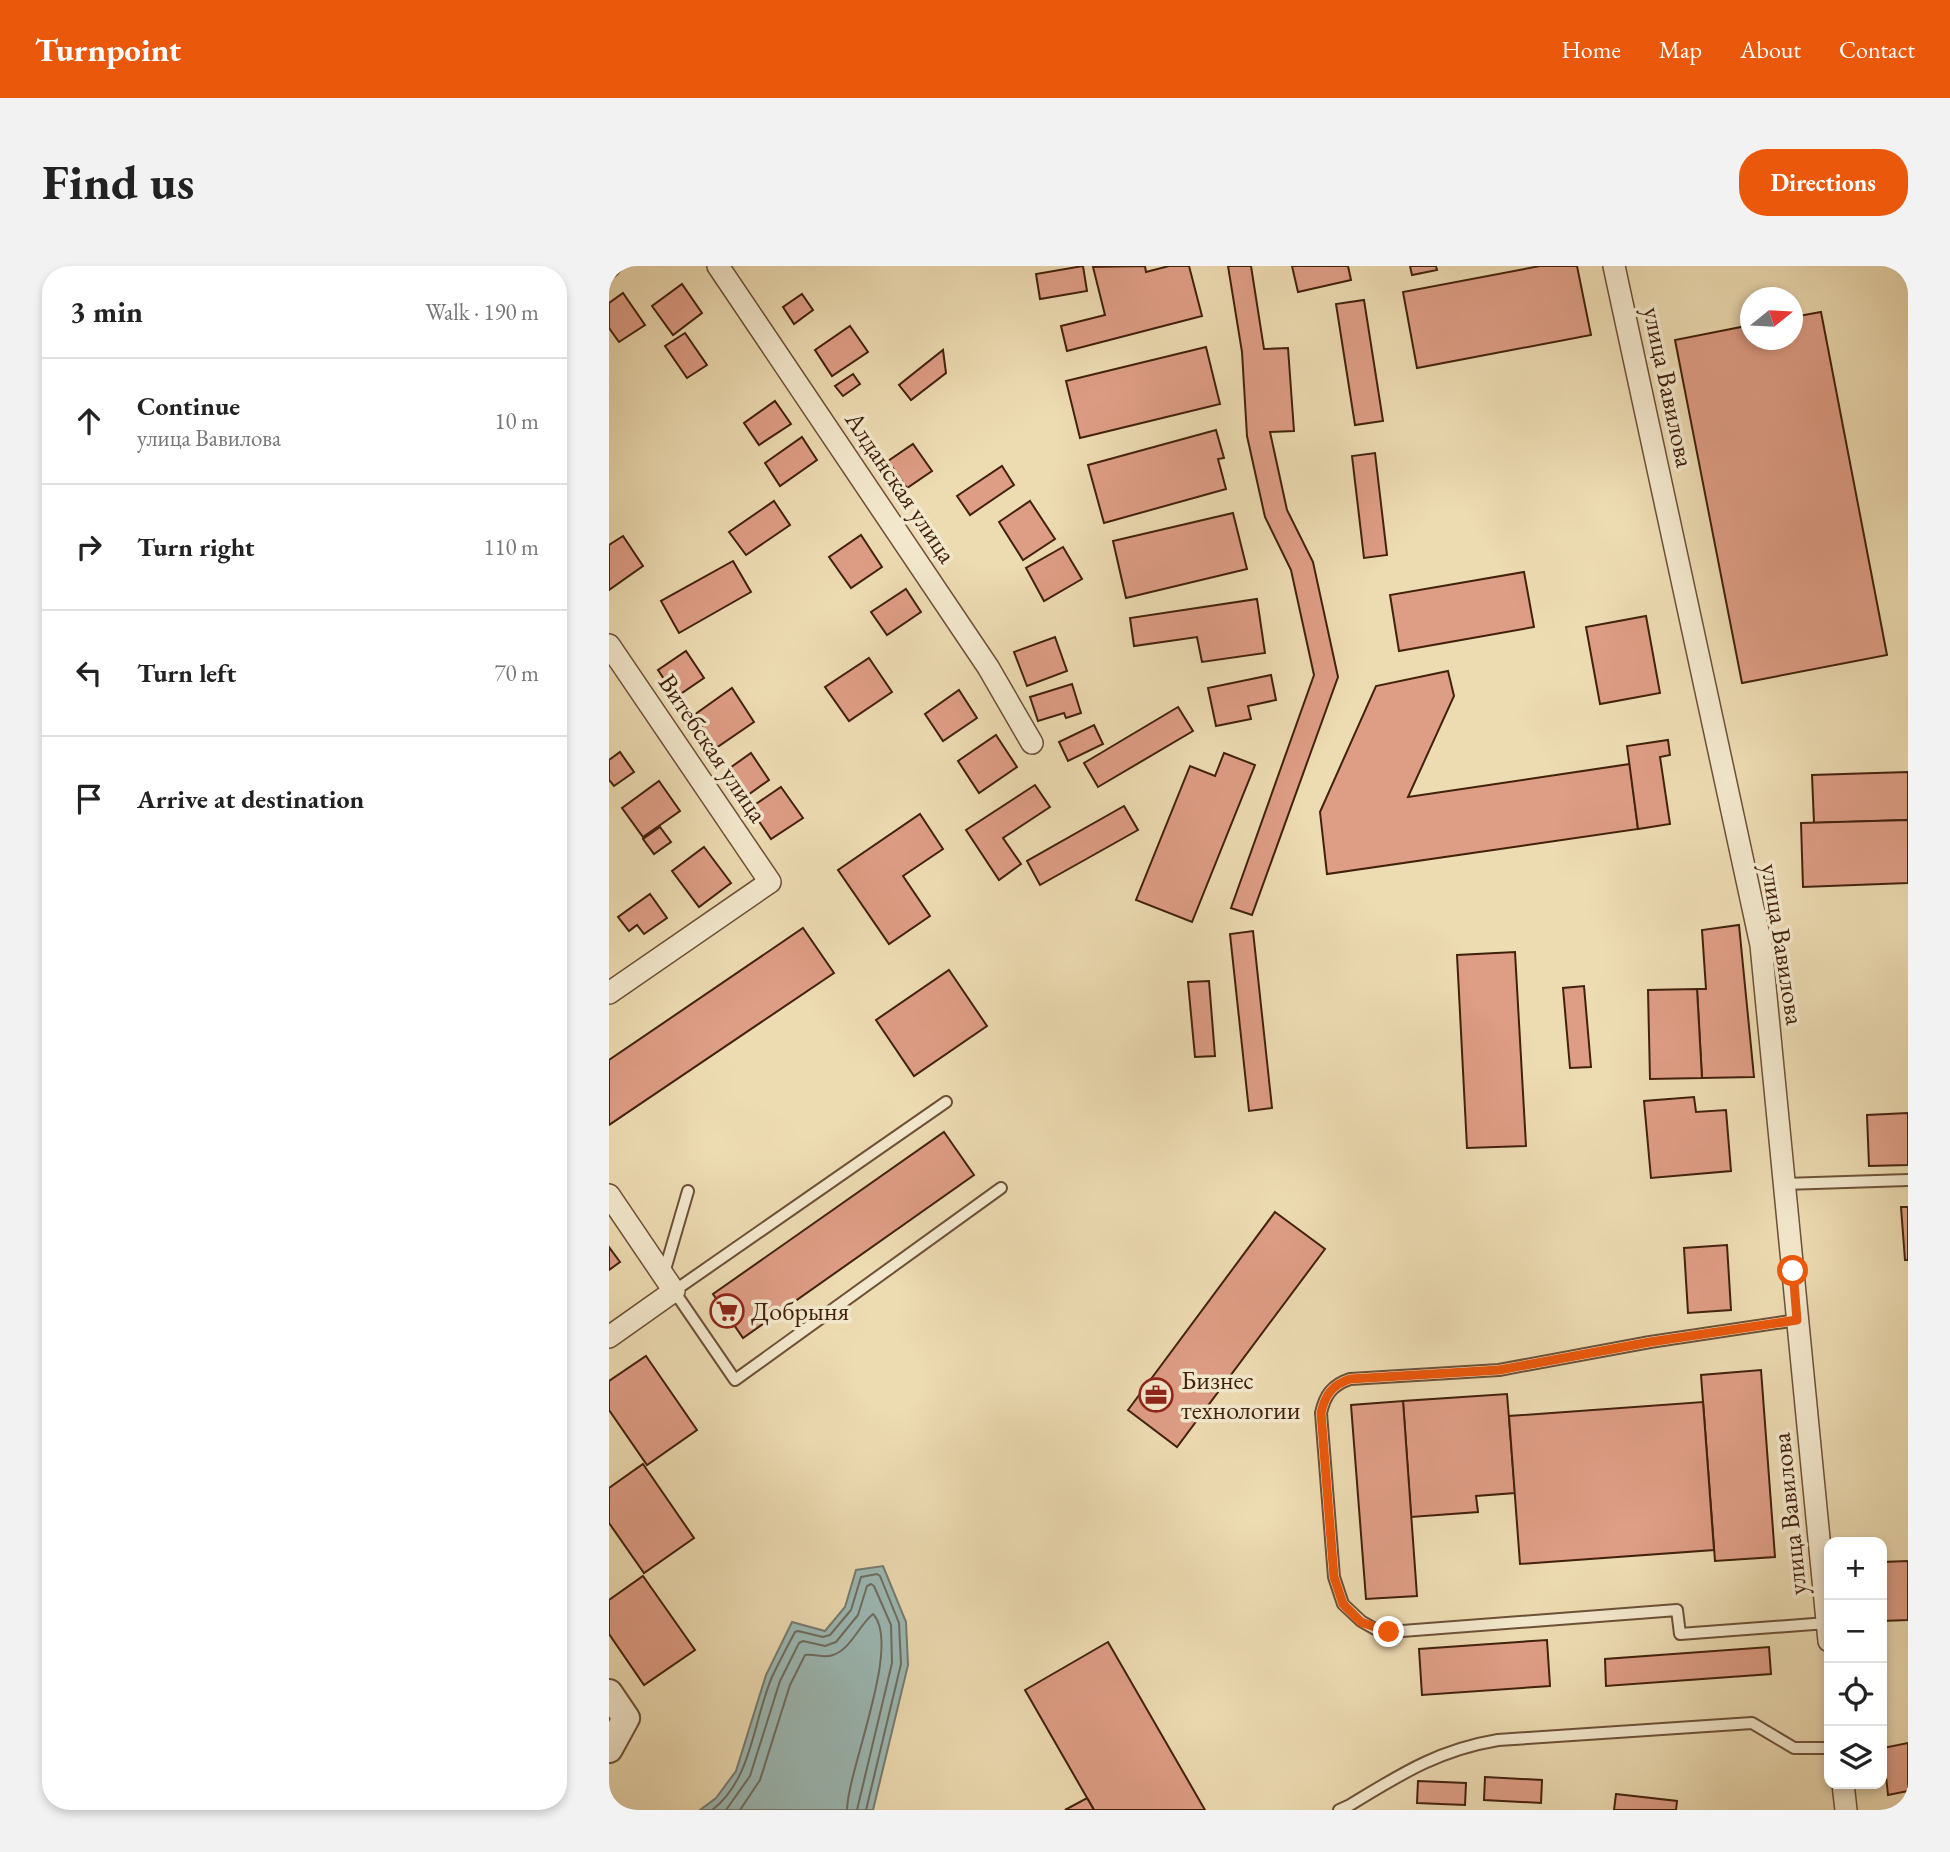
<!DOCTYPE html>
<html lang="en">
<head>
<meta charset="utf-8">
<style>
  :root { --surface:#fff; --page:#f2f2f2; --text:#222; --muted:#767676; --line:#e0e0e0; --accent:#ea580c }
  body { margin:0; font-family:"EB Garamond",serif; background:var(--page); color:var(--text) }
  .controls { position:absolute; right:21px; bottom:21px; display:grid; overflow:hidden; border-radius:14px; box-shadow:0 4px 10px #0003 }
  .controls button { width:63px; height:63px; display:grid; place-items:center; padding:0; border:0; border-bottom:2px solid var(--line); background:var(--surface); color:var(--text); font:35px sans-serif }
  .compass { position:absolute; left:1131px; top:21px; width:63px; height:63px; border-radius:50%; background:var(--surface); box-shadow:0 4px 10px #0003; rotate:72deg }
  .stop { position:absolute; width:21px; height:21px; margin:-16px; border:5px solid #ea580c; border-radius:50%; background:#fff }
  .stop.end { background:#ea580c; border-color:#fff; box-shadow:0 2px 7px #0008 }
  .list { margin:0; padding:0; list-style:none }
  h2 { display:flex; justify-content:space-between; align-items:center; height:91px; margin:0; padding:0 28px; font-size:30px }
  h2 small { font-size:23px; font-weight:400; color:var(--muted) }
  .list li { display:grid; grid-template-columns:46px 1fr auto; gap:21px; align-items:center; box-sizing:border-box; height:126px; padding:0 28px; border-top:2px solid var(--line) }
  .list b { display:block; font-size:26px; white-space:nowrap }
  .list p { margin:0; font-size:23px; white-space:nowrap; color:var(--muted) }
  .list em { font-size:23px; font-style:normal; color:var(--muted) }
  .icon { flex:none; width:38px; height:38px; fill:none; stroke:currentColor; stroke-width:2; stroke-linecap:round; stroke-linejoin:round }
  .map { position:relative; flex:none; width:1299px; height:1544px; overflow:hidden; border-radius:28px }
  header { display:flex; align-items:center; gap:42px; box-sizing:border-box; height:98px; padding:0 35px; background:var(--accent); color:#fff }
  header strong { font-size:33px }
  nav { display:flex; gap:38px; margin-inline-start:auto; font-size:24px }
  .intro { display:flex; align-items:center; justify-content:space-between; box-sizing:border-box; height:168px; padding:0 42px }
  h1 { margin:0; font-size:49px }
  .button { padding:18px 32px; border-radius:28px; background:var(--accent); color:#fff; font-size:24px; font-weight:700 }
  main { display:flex; gap:42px; padding:0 42px }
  aside { flex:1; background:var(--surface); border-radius:28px; box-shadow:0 4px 10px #0003 }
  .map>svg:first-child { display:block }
</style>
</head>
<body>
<header>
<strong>Turnpoint</strong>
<nav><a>Home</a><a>Map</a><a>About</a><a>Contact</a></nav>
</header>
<div class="intro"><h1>Find us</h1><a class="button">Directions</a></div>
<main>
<aside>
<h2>3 min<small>Walk · 190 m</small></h2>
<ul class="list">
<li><svg class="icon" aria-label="ahead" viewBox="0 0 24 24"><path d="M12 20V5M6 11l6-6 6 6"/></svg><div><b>Continue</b><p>улица Вавилова</p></div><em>10 m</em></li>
<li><svg class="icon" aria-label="right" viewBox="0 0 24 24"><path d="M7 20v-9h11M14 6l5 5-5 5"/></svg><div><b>Turn right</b></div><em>110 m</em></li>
<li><svg class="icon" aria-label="left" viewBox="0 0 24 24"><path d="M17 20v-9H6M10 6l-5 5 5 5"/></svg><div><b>Turn left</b></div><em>70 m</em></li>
<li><svg class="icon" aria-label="arrive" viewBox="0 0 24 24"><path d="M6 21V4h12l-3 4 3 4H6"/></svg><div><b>Arrive at destination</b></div></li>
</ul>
</aside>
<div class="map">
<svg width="1299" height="1544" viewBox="0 0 1299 1544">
  <rect width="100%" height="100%" fill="#eddbb2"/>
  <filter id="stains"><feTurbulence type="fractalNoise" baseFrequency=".00286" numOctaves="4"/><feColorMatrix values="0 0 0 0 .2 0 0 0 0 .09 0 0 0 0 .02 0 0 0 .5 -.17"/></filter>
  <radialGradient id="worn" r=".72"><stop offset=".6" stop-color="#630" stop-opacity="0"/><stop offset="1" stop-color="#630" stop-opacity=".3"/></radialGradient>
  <path fill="#9cb9b5" stroke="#787c71" stroke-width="2" d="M274,1300L297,1356L299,1399L264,1544H91L107,1532L127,1505L157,1409L183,1356L216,1365L236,1341L247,1304Z"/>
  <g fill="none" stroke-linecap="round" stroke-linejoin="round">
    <g stroke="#6f6d60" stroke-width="2">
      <path d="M103,1544C143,1514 144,1455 163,1411C170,1396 178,1381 186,1366L189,1365L214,1371L221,1369L242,1344L252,1311L268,1308L271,1310L290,1357L292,1398L257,1544"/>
      <path d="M117,1544L141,1510L171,1415L190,1377L194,1375L216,1380L227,1376L249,1349L258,1320L262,1318L265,1320L282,1359L283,1397L248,1544"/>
      <path d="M131,1544L151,1514L181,1419L196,1389C205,1387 214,1393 224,1389C242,1383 250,1359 264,1348C293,1379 239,1502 238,1544"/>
    </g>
  </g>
  <g fill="#de9d85" stroke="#42210c" stroke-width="2">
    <path d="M474,0L478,25L431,33L427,8Z"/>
    <path d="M536,0L537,6L560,0H580L593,50L458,85L452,60L496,49L484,1Z"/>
    <path d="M619,0H642L655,83L679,82L685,165L661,166L678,244L704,296L729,411L643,649L622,642L705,409L682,304L656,251L638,170L633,86Z"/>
    <path d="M683,0H739L742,14L689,26Z"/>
    <path d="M801,0H827L828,4L803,9Z"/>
    <path d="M931,0H968L982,69L808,102L794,26Z"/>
    <path d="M73,18L93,47L64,69L43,40Z"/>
    <path d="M14,27L36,59L10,76L0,62V37Z"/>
    <path d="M193,28L204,44L185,58L174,41Z"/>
    <path d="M755,34L774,155L746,159L727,38Z"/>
    <path d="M1212,46L1278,389L1133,417L1066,74L1142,59V74H1184V51Z"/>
    <path d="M241,60L259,86L223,110L206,84Z"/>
    <path d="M76,67L98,99L78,112L56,80Z"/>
    <path d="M597,81L611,138L471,172L457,115Z"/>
    <path d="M334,84L337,107L302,134L290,119Z"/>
    <path d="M244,108L251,118L234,130L226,120Z"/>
    <path d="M166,135L182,158L150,179L135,157Z"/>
    <path d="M607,164L615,192L609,193L617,223L495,257L479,199Z"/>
    <path d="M193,171L208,194L171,220L156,197Z"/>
    <path d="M304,178L323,205L298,222L279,195Z"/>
    <path d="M766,187L778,289L755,292L743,190Z"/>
    <path d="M393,200L405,219L361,249L348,230Z"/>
    <path d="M165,235L181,259L137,289L120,266Z"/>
    <path d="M421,235L446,273L414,294L390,256Z"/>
    <path d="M624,247L638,303L517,332L504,275Z"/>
    <path d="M252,269L273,301L242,322L220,291Z"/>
    <path d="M14,270L34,300L0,324V279Z"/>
    <path d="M454,281L473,313L435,335L417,302Z"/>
    <path d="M124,295L142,326L70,367L52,335Z"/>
    <path d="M915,306L925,361L790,385L781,329Z"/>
    <path d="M297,323L312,346L278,369L262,346Z"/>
    <path d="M648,333L656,387L593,396L588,371L525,380L521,352Z"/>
    <path d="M1037,350L1051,427L991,438L977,361Z"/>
    <path d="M446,371L458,405L418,420L405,386Z"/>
    <path d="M77,385L95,412L67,431L49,404Z"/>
    <path d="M260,392L283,426L240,455L216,421Z"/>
    <path d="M839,405L845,430L799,531L1021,498L1029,563L718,608L711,546L767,420Z"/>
    <path d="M662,409L667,434L639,440L642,453L607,460L599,422Z"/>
    <path d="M463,418L472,447L457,452L455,447L429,455L421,431Z"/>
    <path d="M123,422L145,456L107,482L85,449Z"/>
    <path d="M350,424L368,452L334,475L316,448Z"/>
    <path d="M569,441L584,465L489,521L475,497Z"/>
    <path d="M485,459L494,478L459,495L450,476Z"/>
    <path d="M387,469L408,501L370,527L349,495Z"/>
    <path d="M1059,474L1061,489L1051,491L1061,558L1029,563L1018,480Z"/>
    <path d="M11,486L25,506L5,520L0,514V494Z"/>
    <path d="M142,487L160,514L136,531L118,504Z"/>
    <path d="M615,487L646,499L583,656L527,634L581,500L606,510Z"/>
    <path d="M1299,506V554L1205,557L1203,509Z"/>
    <path d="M50,515L71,545L34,571L13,542Z"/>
    <path d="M426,519L441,541L394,572L412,598L390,614L357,564Z"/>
    <path d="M172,521L194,552L162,573L141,542Z"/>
    <path d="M515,540L529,564L431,619L418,595Z"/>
    <path d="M311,548L334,583L294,610L321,650L280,678L229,604Z"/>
    <path d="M1299,554V617L1194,621L1192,557Z"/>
    <path d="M51,561L62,576L45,588L34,573Z"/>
    <path d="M95,581L122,617L90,641L63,605Z"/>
    <path d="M41,628L58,652L35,668L28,659L20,665L9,651Z"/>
    <path d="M1130,659L1145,811L1093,812L1088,723H1097L1093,664Z"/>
    <path d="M194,662L225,707L0,859V794Z"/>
    <path d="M644,665L663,842L640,845L621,668Z"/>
    <path d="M906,686L917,880L858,882L848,689Z"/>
    <path d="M340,704L378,760L305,810L267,754Z"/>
    <path d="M600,715L606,790L586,791L579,716Z"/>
    <path d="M975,720L982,801L961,802L954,722Z"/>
    <path d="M1088,723L1093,812L1041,813L1039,724Z"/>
    <path d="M1085,831L1087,846L1117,844L1122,905L1042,912L1035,835Z"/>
    <path d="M1299,847V899L1260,900L1258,849Z"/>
    <path d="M335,866L365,909L134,1072L104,1028Z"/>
    <path d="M1292,941H1299V994H1296Z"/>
    <path d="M666,946L716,983L568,1181L519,1144Z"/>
    <path d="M1118,979L1122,1044L1079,1047L1075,982Z"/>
    <path d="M0,981L11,996L0,1004Z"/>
    <path d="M37,1090L88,1164L38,1199L0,1144V1115Z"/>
    <path d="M1152,1104L1166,1291L1106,1295L1092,1109Z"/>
    <path d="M898,1128L906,1227L867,1230L869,1246L802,1251L794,1135Z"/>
    <path d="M794,1135L808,1330L757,1333L742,1139Z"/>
    <path d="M1094,1136L1105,1284L911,1298L900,1150Z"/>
    <path d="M34,1198L85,1272L35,1307L0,1257V1222Z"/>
    <path d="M1299,1295V1354L1273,1355V1296Z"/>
    <path d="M34,1310L86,1384L35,1419L0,1368V1334Z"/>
    <path d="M938,1374L941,1420L813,1429L810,1383Z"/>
    <path d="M499,1376L596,1544H485L416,1424Z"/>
    <path d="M1160,1381L1162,1408L997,1420L996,1393Z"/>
    <path d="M1299,1477V1525L1279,1529L1274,1482Z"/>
    <path d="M876,1511L933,1514L932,1537L875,1534Z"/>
    <path d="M809,1515L857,1517L856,1539L808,1537Z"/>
    <path d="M1007,1528L1068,1535L1067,1544H1005Z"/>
    <path d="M478,1532L485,1544H456Z"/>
  </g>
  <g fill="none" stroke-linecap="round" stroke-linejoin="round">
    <defs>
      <g id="service">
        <path d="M337,836L65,1025L126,1114L392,922"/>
        <path d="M1175,918L1299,914"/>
        <path d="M55,1007L79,925"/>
        <path d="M1188,1054L1041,1076L890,1104L741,1113C723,1119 716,1129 712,1147L725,1311L734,1338L752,1355L766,1363L780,1366L1068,1344L1071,1368L1218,1357"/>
        <path d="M730,1544L741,1539C792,1508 829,1484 889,1474L1143,1457L1185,1482H1220"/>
      </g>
      <g id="minor">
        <path d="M109,0L379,401L423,477"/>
        <path d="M1005,0L1152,679L1220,1375"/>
        <path d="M0,1L1,0"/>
        <path d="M0,379L161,616L0,727"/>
        <path d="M0,929L65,1025L0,1071"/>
        <path d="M1234,1518L1237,1544"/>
      </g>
      <path id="tertiary" d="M0,1427L17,1452L0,1483"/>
    </defs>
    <use href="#service" stroke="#6d5036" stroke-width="14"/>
    <use href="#minor" stroke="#6d5036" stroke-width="24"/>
    <use href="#tertiary" stroke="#6d5036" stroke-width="30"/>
    <use href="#service" stroke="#f3e8cd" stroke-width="10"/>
    <use href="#minor" stroke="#f3e8cd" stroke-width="21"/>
    <use href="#tertiary" stroke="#f3e8cd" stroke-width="26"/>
  </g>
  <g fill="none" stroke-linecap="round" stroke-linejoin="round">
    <path stroke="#ea580c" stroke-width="9" d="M780,1366L752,1356L734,1338L725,1311L712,1147C716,1129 723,1119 741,1113L890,1104L1041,1076L1188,1054L1184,1005"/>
  </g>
  <defs>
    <symbol id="supermarket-ring" viewBox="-11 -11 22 22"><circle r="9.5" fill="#f3e8cd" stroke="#8f2418" stroke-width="1.5"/><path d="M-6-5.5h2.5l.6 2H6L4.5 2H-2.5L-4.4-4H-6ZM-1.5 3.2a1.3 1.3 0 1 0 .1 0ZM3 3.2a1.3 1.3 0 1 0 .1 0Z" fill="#8f2418"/></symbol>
    <symbol id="office-ring" viewBox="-11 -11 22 22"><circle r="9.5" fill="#f3e8cd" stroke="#8f2418" stroke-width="1.5"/><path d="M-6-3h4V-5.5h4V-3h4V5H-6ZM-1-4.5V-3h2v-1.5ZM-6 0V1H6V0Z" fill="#8f2418"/></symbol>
  </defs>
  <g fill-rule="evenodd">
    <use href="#supermarket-ring" x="99" y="1026" width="38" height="38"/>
    <use href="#office-ring" x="528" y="1110" width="38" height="38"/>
  </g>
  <g text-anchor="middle" stroke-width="7" stroke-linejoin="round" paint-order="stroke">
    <g font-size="26" fill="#42210c" stroke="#f3e8cd">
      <text transform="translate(1060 121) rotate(78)" y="9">улица Вавилова</text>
      <text transform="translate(292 221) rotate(56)" y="9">Алданская улица</text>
      <text transform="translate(104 482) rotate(56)" y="9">Витебская улица</text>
      <text transform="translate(1174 678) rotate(81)" y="9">улица Вавилова</text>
      <text transform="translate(1180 1248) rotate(-96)" y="9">улица Вавилова</text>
    </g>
    <g font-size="26" fill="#42210c" stroke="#f3e8cd" text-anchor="start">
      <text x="142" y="1054">Добрыня</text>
      <text x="572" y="1123">Бизнес<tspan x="572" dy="30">технологии</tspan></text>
    </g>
  </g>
  <rect width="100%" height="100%" filter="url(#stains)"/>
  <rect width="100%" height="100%" fill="url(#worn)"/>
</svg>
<div class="controls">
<button>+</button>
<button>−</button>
<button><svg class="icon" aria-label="locate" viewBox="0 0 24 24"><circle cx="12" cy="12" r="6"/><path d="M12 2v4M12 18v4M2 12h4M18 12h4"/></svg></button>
<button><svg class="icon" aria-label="layers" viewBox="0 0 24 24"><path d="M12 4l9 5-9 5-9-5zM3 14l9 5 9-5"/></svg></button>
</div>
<svg class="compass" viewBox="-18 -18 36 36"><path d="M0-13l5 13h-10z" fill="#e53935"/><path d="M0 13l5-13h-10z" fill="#767676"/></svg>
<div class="stop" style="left:1184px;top:1005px"></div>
<div class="stop end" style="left:780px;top:1366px"></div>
</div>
</main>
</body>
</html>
